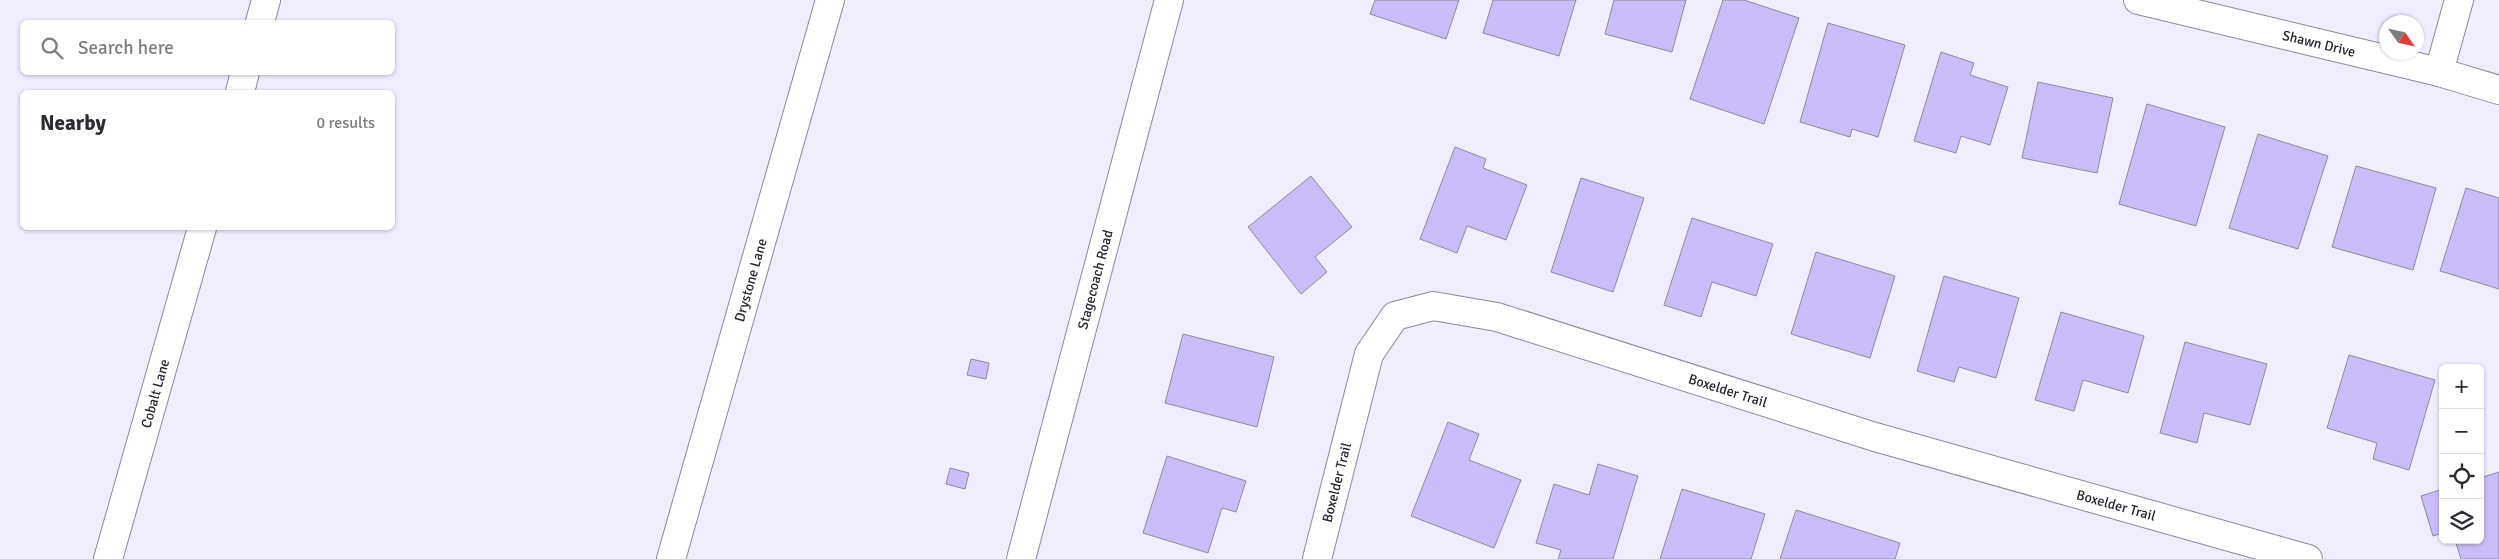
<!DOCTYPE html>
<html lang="en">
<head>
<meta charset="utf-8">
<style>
  :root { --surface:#fff; --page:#f2f2f3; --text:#2b2b33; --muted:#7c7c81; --line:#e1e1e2 }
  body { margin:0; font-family:Signika,sans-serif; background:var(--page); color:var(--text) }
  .controls { position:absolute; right:15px; bottom:15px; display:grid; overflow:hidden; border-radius:8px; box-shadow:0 1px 4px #0004 }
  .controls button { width:45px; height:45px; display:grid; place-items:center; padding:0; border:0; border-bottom:1px solid var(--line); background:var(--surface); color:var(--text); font:25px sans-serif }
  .compass { position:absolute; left:2379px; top:15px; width:45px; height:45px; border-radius:50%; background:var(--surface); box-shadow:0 1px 4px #0004; rotate:124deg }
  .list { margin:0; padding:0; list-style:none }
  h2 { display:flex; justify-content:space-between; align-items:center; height:65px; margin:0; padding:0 20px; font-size:21px }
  h2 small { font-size:16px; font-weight:400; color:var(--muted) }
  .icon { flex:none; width:28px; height:28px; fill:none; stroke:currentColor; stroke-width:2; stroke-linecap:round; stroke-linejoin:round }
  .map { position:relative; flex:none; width:2499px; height:559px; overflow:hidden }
  .search { position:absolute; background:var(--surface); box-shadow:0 1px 4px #0004; left:20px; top:20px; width:375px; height:55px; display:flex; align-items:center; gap:12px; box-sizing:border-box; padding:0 18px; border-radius:8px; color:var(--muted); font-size:19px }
  .panel { position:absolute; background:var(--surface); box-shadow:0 1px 4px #0004; left:20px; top:90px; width:375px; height:140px; border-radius:8px }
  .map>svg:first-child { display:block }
</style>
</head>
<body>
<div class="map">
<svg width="2499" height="559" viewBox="0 0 2499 559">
  <rect width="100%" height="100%" fill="#f0edfe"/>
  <g fill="#cabcf9" stroke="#8f8b9e">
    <path d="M1375,0H1459L1446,39L1370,14Z"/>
    <path d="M1493,0H1576L1559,56L1483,33Z"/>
    <path d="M1614,0H1686L1672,52L1605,34Z"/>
    <path d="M1723,0H1744L1799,18L1764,124L1690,99Z"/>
    <path d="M1828,23L1905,45L1878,137L1852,129L1850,137L1800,122Z"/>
    <path d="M1941,52L1974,63L1970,75L2008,87L1990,145L1961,136L1956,153L1914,141Z"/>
    <path d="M2038,82L2113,98L2097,173L2022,158Z"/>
    <path d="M2147,104L2225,127L2196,226L2119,204Z"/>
    <path d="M2258,134L2328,156L2298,249L2229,228Z"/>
    <path d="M1455,147L1486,159L1483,168L1527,185L1506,240L1467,226L1457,253L1420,239Z"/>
    <path d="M2356,166L2436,188L2413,270L2332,247Z"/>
    <path d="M1311,176L1352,227L1315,257L1327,272L1301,294L1248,227Z"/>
    <path d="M1581,178L1644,198L1613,292L1551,272Z"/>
    <path d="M2466,188L2499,198V289L2440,271Z"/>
    <path d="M1692,218L1773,244L1756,296L1712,282L1701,317L1664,305Z"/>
    <path d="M1816,252L1895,276L1870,358L1791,334Z"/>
    <path d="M1944,276L2019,298L1996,378L1959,367L1954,382L1917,371Z"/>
    <path d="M2061,312L2144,336L2128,393L2083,380L2074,411L2035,400Z"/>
    <path d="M1183,334L1274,357L1257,427L1165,403Z"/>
    <path d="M2185,342L2267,364L2250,425L2204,413L2197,443L2160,433Z"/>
    <path d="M2349,355L2435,380L2409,470L2373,459L2377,443L2327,428Z"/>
    <path d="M971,359L989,363L986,379L967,375Z"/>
    <path d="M1448,422L1479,434L1469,460L1521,480L1494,548L1411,516Z"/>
    <path d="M1167,456L1246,481L1236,512L1222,508L1208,553L1143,533Z"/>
    <path d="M1598,464L1638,476L1613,559H1558L1561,550L1536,543L1554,484L1589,495Z"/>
    <path d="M950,468L969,473L965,489L946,484Z"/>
    <path d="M2499,472V559H2461L2455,540H2480V478Z"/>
    <path d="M1682,489L1765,514L1751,559H1660Z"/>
    <path d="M2443,489V533L2433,536L2421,496Z"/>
    <path d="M1796,510L1900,543L1895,559H1780Z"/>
  </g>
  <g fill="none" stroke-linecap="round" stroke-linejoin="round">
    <defs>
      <g id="minor">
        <path d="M260,22L266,0"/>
        <path d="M2439,72L2459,0"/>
        <path d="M240,92L245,72"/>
        <path id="s1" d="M108,559L202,228"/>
        <path id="s2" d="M671,559L830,0"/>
        <path id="s3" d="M1317,559L1369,354L1395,316L1433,306L1497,317L1875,437L2308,559"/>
      </g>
      <g id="tertiary">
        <path id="s4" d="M2138,0L2439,72L2499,90"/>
      </g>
      <g id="secondary">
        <path id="s5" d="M1021,559L1169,0"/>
      </g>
    </defs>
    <use href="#minor" stroke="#8c889b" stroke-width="30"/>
    <use href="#tertiary" stroke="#8c889b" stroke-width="30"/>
    <use href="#secondary" stroke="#8c889b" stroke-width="30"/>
    <use href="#minor" stroke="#fff" stroke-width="28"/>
    <use href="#tertiary" stroke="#fff" stroke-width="28"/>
    <use href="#secondary" stroke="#fff" stroke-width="28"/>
  </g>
  <g text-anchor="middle" stroke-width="5" stroke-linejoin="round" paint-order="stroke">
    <g font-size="14" fill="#26242c" stroke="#fff">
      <text dy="5" stroke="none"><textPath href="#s4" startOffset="186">Shawn Drive</textPath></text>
      <text dy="5" stroke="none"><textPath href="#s2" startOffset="290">Drystone Lane</textPath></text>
      <text dy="5" stroke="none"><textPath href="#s5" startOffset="289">Stagecoach Road</textPath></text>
      <text dy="5" stroke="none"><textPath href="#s3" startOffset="604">Boxelder Trail</textPath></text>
      <text dy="5" stroke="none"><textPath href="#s1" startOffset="172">Cobalt Lane</textPath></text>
      <text dy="5" stroke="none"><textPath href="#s3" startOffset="79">Boxelder Trail</textPath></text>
      <text dy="5" stroke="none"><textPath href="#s3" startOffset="1009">Boxelder Trail</textPath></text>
    </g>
  </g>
</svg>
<div class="controls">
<button>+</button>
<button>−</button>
<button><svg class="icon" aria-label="locate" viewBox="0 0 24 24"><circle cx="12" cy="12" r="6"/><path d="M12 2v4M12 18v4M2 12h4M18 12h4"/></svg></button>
<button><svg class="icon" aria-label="layers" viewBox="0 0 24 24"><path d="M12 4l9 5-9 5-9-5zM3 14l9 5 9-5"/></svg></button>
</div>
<svg class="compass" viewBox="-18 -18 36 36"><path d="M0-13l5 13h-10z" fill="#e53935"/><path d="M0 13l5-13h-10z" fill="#7c7c81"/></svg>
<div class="search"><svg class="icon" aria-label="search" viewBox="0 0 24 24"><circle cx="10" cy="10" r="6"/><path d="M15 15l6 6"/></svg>Search here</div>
<section class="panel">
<h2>Nearby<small>0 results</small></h2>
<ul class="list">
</ul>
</section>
</div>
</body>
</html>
